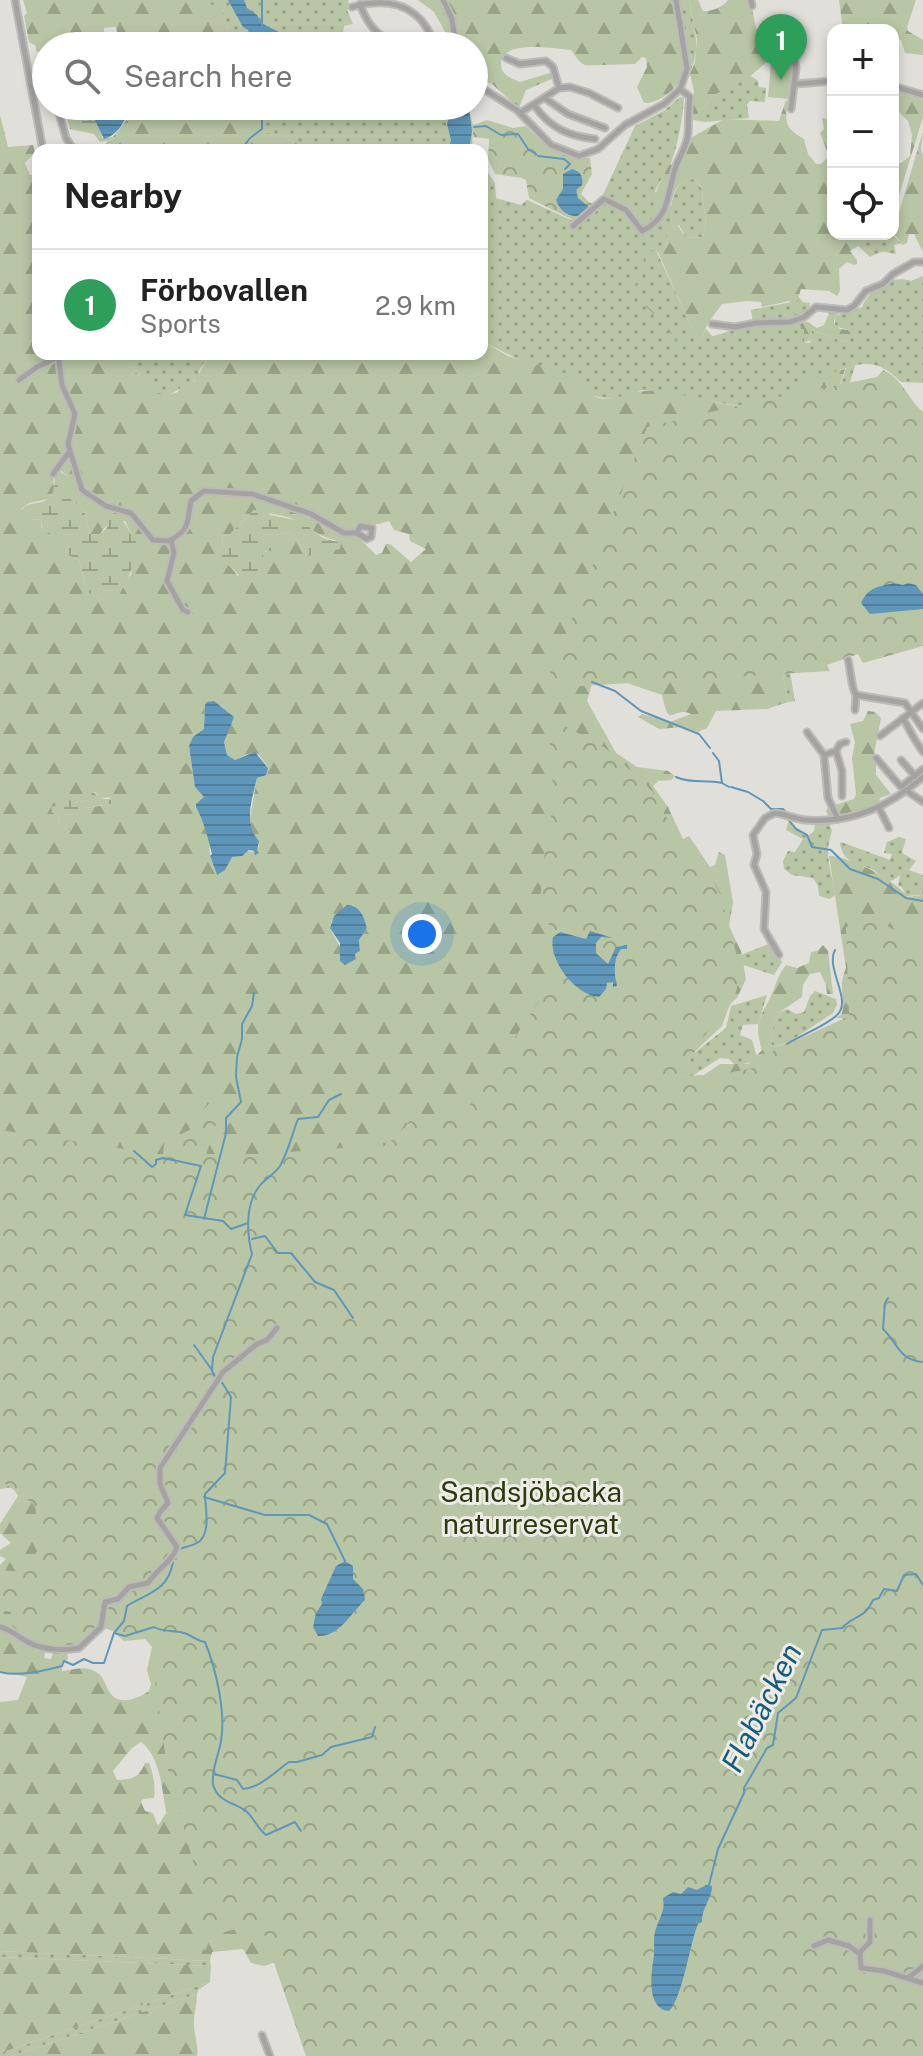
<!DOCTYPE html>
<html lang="en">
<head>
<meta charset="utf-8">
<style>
  :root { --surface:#fff; --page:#f6f6f6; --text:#222; --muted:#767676; --line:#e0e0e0; --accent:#605825 }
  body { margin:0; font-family:"Public Sans",sans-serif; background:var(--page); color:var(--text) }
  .controls { position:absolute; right:24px; top:24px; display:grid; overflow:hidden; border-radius:16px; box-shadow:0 4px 12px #0003 }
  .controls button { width:72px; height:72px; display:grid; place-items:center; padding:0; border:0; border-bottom:2px solid var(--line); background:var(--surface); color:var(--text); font:40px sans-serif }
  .you { position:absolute; left:422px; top:934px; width:28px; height:28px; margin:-20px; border:6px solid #fff; border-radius:50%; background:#1a73e8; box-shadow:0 0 0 12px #1a73e833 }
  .badge { display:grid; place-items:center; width:52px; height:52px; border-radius:50%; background:var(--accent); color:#fff; font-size:26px; font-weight:700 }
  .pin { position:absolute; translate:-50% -66px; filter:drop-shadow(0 2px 4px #0008) }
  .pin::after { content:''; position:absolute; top:42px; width:28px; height:24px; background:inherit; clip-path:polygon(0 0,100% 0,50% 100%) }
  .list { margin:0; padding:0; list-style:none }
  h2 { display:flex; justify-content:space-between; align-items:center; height:104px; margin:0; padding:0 32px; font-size:34px }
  h2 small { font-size:26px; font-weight:400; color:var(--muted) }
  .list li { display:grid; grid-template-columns:52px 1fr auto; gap:24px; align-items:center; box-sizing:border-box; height:112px; padding:0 32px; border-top:2px solid var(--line) }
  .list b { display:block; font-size:30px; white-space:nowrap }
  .list p { margin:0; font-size:26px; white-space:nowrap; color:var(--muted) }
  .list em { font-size:26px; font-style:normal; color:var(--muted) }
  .icon { flex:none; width:44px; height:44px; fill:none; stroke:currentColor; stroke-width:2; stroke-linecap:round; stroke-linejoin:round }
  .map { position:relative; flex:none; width:923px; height:2056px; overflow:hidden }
  .search { position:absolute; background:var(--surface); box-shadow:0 4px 12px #0003; left:32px; top:32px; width:456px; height:88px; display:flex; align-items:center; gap:20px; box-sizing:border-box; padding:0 28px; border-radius:44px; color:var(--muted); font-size:30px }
  .panel { position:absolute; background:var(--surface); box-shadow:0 4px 12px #0003; left:32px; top:144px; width:456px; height:216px; border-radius:16px }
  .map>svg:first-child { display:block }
</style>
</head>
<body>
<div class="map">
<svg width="923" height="2056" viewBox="0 0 923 2056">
  <defs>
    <pattern id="grass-dots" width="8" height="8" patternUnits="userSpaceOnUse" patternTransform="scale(2)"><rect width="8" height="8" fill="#b9c6a5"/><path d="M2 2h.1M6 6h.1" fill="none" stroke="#98a287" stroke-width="1.8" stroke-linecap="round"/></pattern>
    <pattern id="forest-firs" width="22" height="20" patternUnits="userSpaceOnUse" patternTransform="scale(2)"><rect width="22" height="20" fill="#b9c6a5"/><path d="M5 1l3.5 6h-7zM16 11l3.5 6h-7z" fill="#98a287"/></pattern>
    <pattern id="wetland-marsh" width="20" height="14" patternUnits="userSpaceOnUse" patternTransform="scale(2)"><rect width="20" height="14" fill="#b9c6a5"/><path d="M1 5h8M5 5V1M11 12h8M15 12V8" fill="none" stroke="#98a287"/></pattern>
    <pattern id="park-crowns" width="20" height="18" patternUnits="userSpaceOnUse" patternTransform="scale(2)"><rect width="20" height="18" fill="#b9c6a5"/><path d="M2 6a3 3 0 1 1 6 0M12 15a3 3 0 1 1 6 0" fill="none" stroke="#98a287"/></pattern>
    <pattern id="water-rules" width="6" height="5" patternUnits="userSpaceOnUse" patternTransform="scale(2)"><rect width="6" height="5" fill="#5e97ba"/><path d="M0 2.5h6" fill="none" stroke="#4f7c98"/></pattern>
  </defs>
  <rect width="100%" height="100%" fill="#e0dfda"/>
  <g fill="url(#grass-dots)">
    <path d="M196,0H348L350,8L347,10L353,24L344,26L343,33L354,46H230L223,9Z"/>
    <path d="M677,0H689C693,25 702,45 691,70H689Z"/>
    <path d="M751,76L758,81L759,87L766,88L765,102L750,101L747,105L749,118L705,122L693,120L714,95Z"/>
    <path d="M680,97L684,98C683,118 678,144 671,163C666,173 659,181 655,192L671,206C675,190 677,180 695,179L702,189C702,204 709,222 703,237L686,238L679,225L668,231L666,246L657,252L699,344L706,329L712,336C721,335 742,326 753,323L751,310L797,301L798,296L803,302L810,303L806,321L800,324L804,329V343H810L812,330L845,342L848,330L835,326V316L862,307C869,289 892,274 911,281L923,276V383L901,382C887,368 873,360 853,366H855L793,566L782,626L795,701L788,702L774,626L784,564L846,368L826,376L794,397L740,406L642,390L619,399L591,396L482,341V169H485L495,183L496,198L521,205L527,200L580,224L595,212L635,126L665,110Z"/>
    <path d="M253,106H468L473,125L472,150H309L281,134L273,135L263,131L259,114Z"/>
    <path d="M867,234H892L901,243L894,245L896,254C882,252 886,249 870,257L858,246Z"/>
    <path d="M122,354H210L199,371V378L167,396L149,389Z"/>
    <path d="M789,819L802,834L808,836L814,831L815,823H829L832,831C823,856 832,869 835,895L830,899L819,896L818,886L813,878L792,875L784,869L783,861L788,851L795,852L803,839L786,830Z"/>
    <path d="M899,837L906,839L902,853L916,861L909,870L923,875V895L906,896L902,887L898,886L900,875C896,878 893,881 889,881C883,880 878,872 873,870C857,862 844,864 840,844L841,842L890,860L892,854L884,853L887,842Z"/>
    <path d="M771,943L782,962L774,975L743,965L741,955Z"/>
    <path d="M815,991L836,999L837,1005L833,1013L789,1042L774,1047L771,1044L773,1025L780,1012L787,1009L796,1014L804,1012L810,996Z"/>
    <path d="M767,995L758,1024L743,1025L740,1035L752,1040L757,1057C751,1064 744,1064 735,1065L729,1059L720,1058L689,1078L679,1074L688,1058L726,1028L731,1006Z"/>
    <path d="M0,1951L210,1961L211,1966L0,1957Z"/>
    <path d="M210,1982L198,1990L197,1994L12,2056H0V2053Z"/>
  </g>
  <g fill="url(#forest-firs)" fill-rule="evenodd">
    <path d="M23,0H196L223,8L230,46H120L116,27L104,28V46H89L82,38L67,41L63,46H46V54L36,51V46L29,42L24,16L27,13Z"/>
    <path d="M418,0H673C678,13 676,24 678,38C680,46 684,54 685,62C686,82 662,104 644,103L637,87L647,67L646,58L642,57L635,64C628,64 588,66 585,65C579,63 575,55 571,50C555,49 499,38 501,66C502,75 512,79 520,82L553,72L554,78L526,90L519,108L492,84L474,77V46H458V43L448,37L434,12Z"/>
    <path d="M689,0H698L703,11C711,12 723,7 728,0H750L756,28L768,37L771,58L747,79L714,95L693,120L691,114L694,91L690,74L695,62L697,39Z"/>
    <path d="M839,0H916L907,27L908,31L923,40V55L905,53L901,40L893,37V30H843Z"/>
    <path d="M893,88L923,100V117L893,215V164L901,163L910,156L912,135L908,121L893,106Z"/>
    <path d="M786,100L788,103C784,123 786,129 804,139L808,154L816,164H821L829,156L820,133L824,129L822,118L833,120V234H867L860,245L850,251L857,260V264L854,265L847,262L839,269L840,291L837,296L829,291L801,289L797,301L792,303L789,301L762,307L761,302L747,301L722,304L708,323L699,345L658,252L644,256C643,268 642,278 634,286V295C662,318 673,333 693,363L663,322L633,295L632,285C643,278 641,266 643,254L666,246L668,231L675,221L686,238L703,237C709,222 702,204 702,188L695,179C670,181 675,199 664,216H658L653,208C655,190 661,179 670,164L675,167L689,139L717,123L725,119L779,121Z"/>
    <path d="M138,106H253L259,114L263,131L273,135L281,134L309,150H229L224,145L210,150L150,146L125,150H85L105,146L107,141L114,139L120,130L127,128L130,115Z"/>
    <path d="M0,115L8,147L33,145L35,152L25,163L30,175H35L36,178L33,182L36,185L34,190L38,205V354H122C138,372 151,403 178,392L182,383L195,381L210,354H482V341L508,356L583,379C584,386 584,392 591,395C611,405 627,391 646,391C677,390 708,403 739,406C756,407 778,399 795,396L799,385L807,379L845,369L784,564L774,626L788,702L767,709L716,711L707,728L698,732L683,727L659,729L638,717L642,714L670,722L691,714C672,705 670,732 662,695L621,681L592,684L587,701L616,753L637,767L668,771L675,776L671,780L658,781L653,786L668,807L683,839L689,836L710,867L715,865L719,852L725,855L733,902L729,926L741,951L746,979L737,998L730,1004L722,1026L688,1058L679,1074L682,1076L704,1075L720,1064H748L762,1050C752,1017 763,1017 774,989C777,980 780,973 786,965L797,968L809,963L811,952L817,951L823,945L828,951L833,994H827L826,985L820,972L810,974L803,985L802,997L780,1012L773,1025L771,1044L774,1047L782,1045L841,1015C847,1002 837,988 846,968L829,856C851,856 896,881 908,897L923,895V1269L842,1018H835L784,1048L923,1375V1662L340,1940L264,1966L251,1963L243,1949L212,1952L210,1961L0,1951V1702L18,1700L27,1677L0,1671V1628L46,1649L44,1658L51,1659L54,1650H67L68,1659L62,1664V1671C75,1670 86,1664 99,1674C104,1679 106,1686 109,1691C118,1707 137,1699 149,1691L151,1684L147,1670L152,1647L145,1639L124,1641L117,1635L140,1627L145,1519L91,1634L24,1638L12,1629L0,1626V1565L6,1559L0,1556V1550L11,1543L0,1533V1524L18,1496L13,1487L0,1489ZM61,471L69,477L63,489L68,497L84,510L90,534L99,535L108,524L125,521L136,544L131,575L126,579L119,594L105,601L87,592L79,560L68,555L67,542L42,528L41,520C30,520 26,518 21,509L29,503L49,499L54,491L53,477ZM254,510C265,513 276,514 287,517C305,522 318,538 336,540L317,554L308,556L291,532L275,535L267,552H262L238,576L218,552L223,547L222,535L228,536ZM389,521L394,530L409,534L410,541L426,549L411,562L390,544H386L382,553L376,555L353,532L356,525L379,524ZM212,701L223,708L231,720L224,742L227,755L235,760L252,753L258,754L268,767L263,776L257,778L249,823L257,840L259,846L256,850L259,853C251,850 238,852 231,858C224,863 226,870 217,875L210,857L209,835L196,807L204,797L194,778L189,746L204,729L205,705ZM95,792L101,799L109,797L112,804L85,808L70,825L59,822L58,816L52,812L58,805L62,812L65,811V805L88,800ZM357,909L361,912L367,928L359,940L360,951L355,954L356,959L348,962L330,928L332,920ZM141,1742C160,1756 162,1789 166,1812L169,1814L166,1813L158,1826L153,1813L145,1811L141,1802L143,1799L154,1798C156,1787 153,1773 149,1763H145C139,1778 133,1779 117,1780L113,1771L132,1748Z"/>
    <path d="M923,131L921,150L923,155V252L914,234H909L907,243L902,245L896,236H892Z"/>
    <path d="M830,311L842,312L835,316L834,323L840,329L848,330L853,337L845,342L812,330L811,340L804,343V329H801L800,324C810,319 810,325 817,328L824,325Z"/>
    <path d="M868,711L875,712L881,718L873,760L876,765V775L891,794L880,798L878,807L829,818L826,811L828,807L854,799L856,794L852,758L855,742L850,724L863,721Z"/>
    <path d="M0,1957L211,1966L210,1982L0,2053Z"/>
    <path d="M197,1994C197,2005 194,2014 194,2021C193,2033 199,2044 197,2056H12Z"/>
  </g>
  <g fill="url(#wetland-marsh)">
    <path d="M64,106H94C92,120 102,125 102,138L113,137L125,122L131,106H138L130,115L127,128L120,130L114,139L100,142L94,134L70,129Z"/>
    <path d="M57,470L69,477L64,489L68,497L84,510L90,534L99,535L107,528L106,519C116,518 122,517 127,527C129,531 132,534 134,537C144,555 123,586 116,602L109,603L87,592L79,560L68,555L67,542L43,530L41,520L28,519L20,512C28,500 37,506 48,499C58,493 52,478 57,470Z"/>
    <path d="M254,510H266L270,515L301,521L323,538L341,543L340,549L308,556L291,532L275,535L271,551L262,552L265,564L249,577L242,578L225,561L220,560L218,552L223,547L222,535L228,536Z"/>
    <path d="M93,792L102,799H113L112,804L85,808L66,834H62L58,816L52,812L51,807L58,805L64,811V797L74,803L88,800Z"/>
  </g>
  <g fill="url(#park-crowns)">
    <path d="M487,120L513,128L526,126C544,146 563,159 590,158L592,174L581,194L589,202L596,204L577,222L529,198L526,180L522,178L495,174L488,159L489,139L473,137V125Z"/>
    <path d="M883,370C902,378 908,399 923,412V646L863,663L858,654L827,665L830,671L548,688L545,686L647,427L745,404L877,377Z"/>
    <path d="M548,717L604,747L638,777L653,792L657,804L683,841L700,856L720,894L741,971L734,1000L701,1040L678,1083L753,1068L765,1055L849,1016L846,927L871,918L923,944V2056H306L260,1922L211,1936L205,1952L197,1876L167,1767L153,1666L160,1659L161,1648L141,1634L135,1639L99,1626L79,1646C47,1648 34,1646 10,1624L11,1612L0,1610V1570L23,1572L40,1547L35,1505L0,1480V1130L163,1155L164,1143L193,1128L195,1119L215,1097L222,1105L206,1155L225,1157L381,1145L394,1139L413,1117L422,1115L459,1122L571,953L551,931L540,900L547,832L554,806Z"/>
  </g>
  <path fill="#b9c6a5" d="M771,62L793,64L790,99L768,97Z"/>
  <g fill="url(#water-rules)">
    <path d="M228,0H244L247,8L257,15L263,24L285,35L286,46H264L251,39L248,30L243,27Z"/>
    <path d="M94,106H131C125,121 118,135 104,139L93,116Z"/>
    <path d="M452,106H467L469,109L472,131L469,150L449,148L451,140L447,124Z"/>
    <path d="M572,169C580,171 584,177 582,185L576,190L578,198L589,207L587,213C573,220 561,214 556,200L563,189V174Z"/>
    <path d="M894,583L903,585L908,583L916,585L923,594V609L870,614L861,603C869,586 879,587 894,583Z"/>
    <path d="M214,701L234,717L224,742L227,755L235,760L255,752L268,768L266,775L257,778C252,800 243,823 259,841L257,850L259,853L255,855L254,851L249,850L242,856L232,857L225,870L217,875L210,856L212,854C208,838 204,822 196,807V804L204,797L195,787L189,746L193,737L204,729L205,705L207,702Z"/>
    <path d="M347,905C361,906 364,917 367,928L359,940L360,951L355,954L356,959L345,965L340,961V943L330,928L334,916Z"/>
    <path d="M590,931L613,938L601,937L596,943V953L608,964L616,947L627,945V949H621C613,959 614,974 617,986L613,987V982L607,983L606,989L599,997C575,995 548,960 553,937L560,932L586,939Z"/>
    <path d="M345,1561L353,1566V1579L363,1589L365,1600C352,1612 339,1637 318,1636L313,1627L316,1613L322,1604L321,1599L336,1566Z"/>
    <path d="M706,1885L712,1886C713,1896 701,1909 702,1922L698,1924C690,1942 683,1997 669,2011C646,2010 651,1971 654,1956C655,1948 653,1940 655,1932C658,1920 666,1910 663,1898L673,1892L681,1894L688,1887L697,1890Z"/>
  </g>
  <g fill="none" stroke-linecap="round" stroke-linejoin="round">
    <g stroke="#5e97ba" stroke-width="2">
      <path d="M262,0V25"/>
      <path d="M474,127L486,126L501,135L518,134L528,149L536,154"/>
      <path d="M241,150L250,138L262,129V106"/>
      <path d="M538,156L564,159L570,164L565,169"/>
      <path d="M592,682L615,691L641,711L699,734L710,748"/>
      <path d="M713,753L719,761L722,783L729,787"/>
      <path d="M676,777C690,784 706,779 722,783"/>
      <path d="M731,787L748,792L763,801L771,809H783L789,815"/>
      <path d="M788,819L796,829L807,835L812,847L831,850L850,869L878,879L906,898L923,901"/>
      <path d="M787,1044C801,1035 826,1026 837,1015C853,1001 825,968 835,950"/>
      <path d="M134,1151L152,1167L156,1164V1160L163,1158L201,1166L185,1215L223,1221L231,1229L248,1223"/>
      <path d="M204,1219L226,1133V1118L241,1102L236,1077L237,1057L242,1039V1024L252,1006L254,993"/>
      <path d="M252,1239L265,1236L277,1252"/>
      <path d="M278,1253H291L315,1282L334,1290L353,1318"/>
      <path d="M888,1298L885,1303L883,1329C898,1343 898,1359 922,1362"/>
      <path d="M194,1345L212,1370"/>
      <path d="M216,1377L212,1371L213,1357L252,1254C247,1235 245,1206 258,1188C264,1179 274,1175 280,1166C289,1150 292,1134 298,1119L318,1117L329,1100L341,1094"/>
      <path d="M204,1497L265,1515H309L327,1524L345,1561"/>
      <path d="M179,1549C184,1547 192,1546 197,1543C212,1535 205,1506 205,1494L225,1473L231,1397L221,1381"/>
      <path d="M114,1633L125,1636L154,1627C164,1633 176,1629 187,1634C194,1637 197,1641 205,1642C216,1669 226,1712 221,1741C219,1754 211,1771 213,1784C217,1802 234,1802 246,1811C254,1818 258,1829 266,1835L295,1822L301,1831"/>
      <path d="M0,1672C19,1677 43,1671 62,1666L64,1661L73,1665L84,1659L93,1663H104L114,1633L124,1621L127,1606C148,1593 168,1591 173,1562"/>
      <path d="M214,1774L237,1780L243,1789C260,1788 276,1771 289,1762H297L322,1755L331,1747L372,1737L375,1727"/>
      <path d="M709,1885L718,1849L744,1793V1788L767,1748L773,1745L778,1713L796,1698L822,1630L842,1628C852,1616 866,1618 873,1600L879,1598L884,1589L897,1591L904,1575L916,1574L923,1585"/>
    </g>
    <defs>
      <g id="minor">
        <path d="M15,0L43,150"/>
        <path d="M443,0L452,19L456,46"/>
        <path d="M751,0L752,6"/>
        <path d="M360,4C372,39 399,53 433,40"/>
        <path d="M352,7C378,0 402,0 421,20C428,28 431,38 439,46"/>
        <path d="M791,41L796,68L791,109"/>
        <path d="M506,58L520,64L546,61L553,67L559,88"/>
        <path d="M474,83L517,110L551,145L579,156L598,149L625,125L664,104L680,89"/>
        <path d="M796,84L833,81"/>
        <path d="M31,85L46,88"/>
        <path d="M893,86L923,95"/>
        <path d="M546,99L568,114L605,128"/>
        <path d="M534,105C550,128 568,136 595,139"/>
        <path d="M57,106L66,138L74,150"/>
        <path d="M893,110V118"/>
        <path d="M520,113L559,88L570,87L589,93L618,108"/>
        <path d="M131,150H154"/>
        <path d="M573,226L604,199L626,210L642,231C670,218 667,194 675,169C679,156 687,147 688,134C689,121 688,109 690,97L680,89L687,69L676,0"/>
        <path d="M712,324L735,327L756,323L790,322L804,317L816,307L847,310L854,306L866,291L883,284L893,274L914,262H923"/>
        <path d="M58,354L62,385L75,414L68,444L82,490L106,506L131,513L153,540L169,541C192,528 186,523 191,501L204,491L252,494L311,514L344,533H357L367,539L371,537L372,528L360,526L357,533"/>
        <path d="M64,354H68"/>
        <path d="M19,380L37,367L58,357"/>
        <path d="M53,474L69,452"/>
        <path d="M171,540L174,553L167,581L183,610L188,612"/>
        <path d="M848,660C851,670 851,688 856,695L905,703L923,729"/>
        <path d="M855,710L856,695"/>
        <path d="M903,718L915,740"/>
        <path d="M807,732L824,755L828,798L838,819"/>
        <path d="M880,736L923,703"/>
        <path d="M917,743L923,752"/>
        <path d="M836,751L842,771V796"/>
        <path d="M824,755L836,751L840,744L846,742"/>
        <path d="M876,758L901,787L923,769"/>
        <path d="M901,760L915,776"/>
        <path d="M907,791L923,802"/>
        <path d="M879,808L889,828"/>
        <path d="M779,955L764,929L766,892L754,865L757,854L753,835L765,818L775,813C785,814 795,819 806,820C851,824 890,806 923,777"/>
        <path d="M0,1627C12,1630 18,1637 28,1642C42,1650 63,1651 79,1648L101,1627L105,1602L118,1599L129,1587L148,1583C157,1569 172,1562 177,1547L157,1518L160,1512L168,1503L160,1484V1468L223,1372L257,1344L267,1340L277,1328"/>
        <path d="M814,1946L828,1940L849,1946L860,1954L861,1968L884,1971L923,1983"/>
        <path d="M859,1953L870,1942V1920"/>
        <path d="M908,1978L923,1966"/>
        <path d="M262,2035L270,2056"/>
      </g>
    </defs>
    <use href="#minor" stroke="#bcbbb7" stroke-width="9"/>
    <use href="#minor" stroke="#a5a3a2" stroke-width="5"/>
  </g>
  <g text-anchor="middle" stroke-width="6" stroke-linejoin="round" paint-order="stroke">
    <g font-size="28" fill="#2d3a10" stroke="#edece7">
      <text x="531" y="1502">Sandsjöbacka<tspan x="531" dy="32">naturreservat</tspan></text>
    </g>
    <g font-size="30" font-style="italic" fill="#165c7f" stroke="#edece7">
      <text transform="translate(762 1708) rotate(-63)" y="10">Flabäcken</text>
    </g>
  </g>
</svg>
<div class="controls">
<button>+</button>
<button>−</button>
<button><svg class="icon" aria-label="locate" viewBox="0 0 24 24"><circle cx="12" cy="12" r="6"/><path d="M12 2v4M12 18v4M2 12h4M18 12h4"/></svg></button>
</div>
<div class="you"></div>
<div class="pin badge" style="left:781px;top:80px;background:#2e9e5b">1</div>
<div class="search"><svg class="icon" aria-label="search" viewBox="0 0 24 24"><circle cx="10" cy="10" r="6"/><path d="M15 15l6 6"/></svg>Search here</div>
<section class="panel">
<h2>Nearby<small></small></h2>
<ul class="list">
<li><span class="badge" style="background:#2e9e5b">1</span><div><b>Förbovallen</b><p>Sports</p></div><em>2.9 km</em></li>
</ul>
</section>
</div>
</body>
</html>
